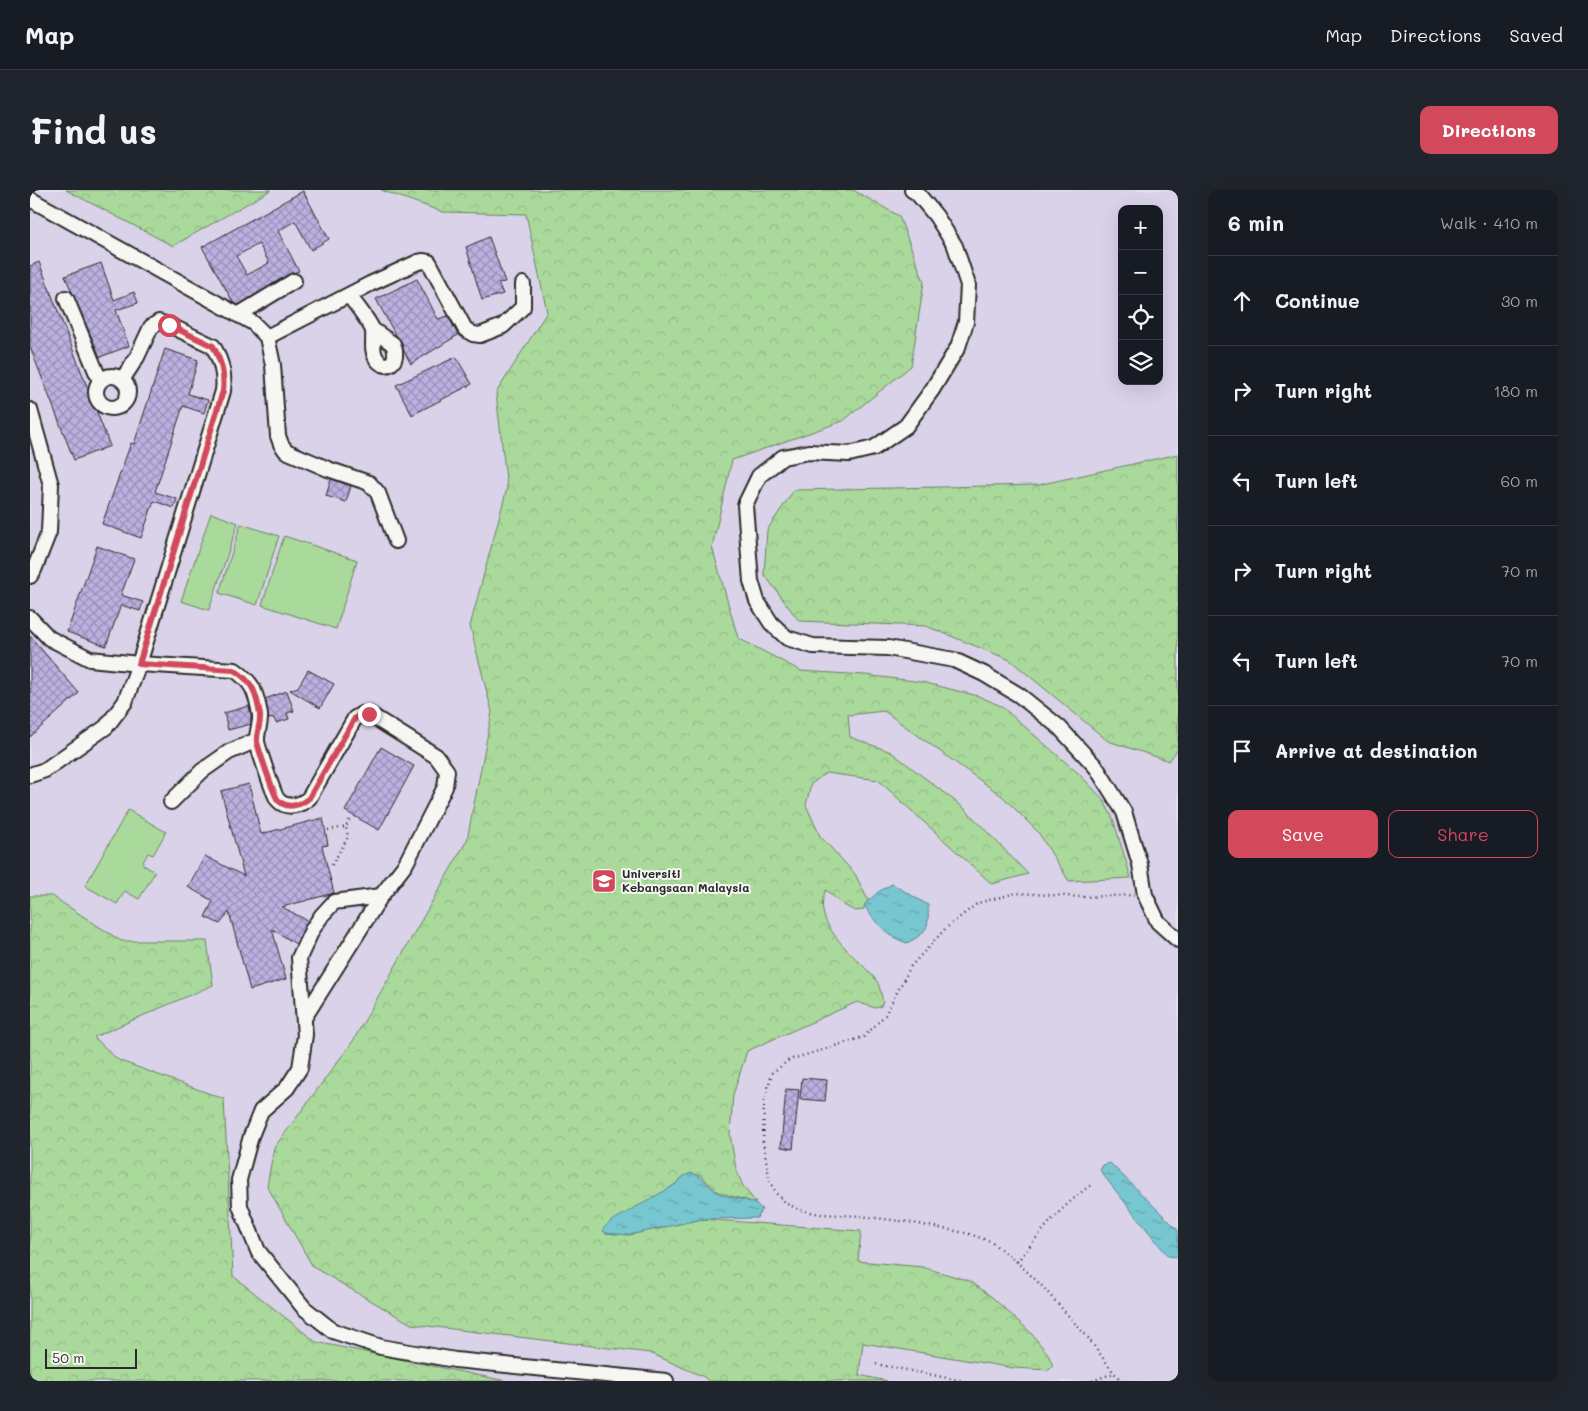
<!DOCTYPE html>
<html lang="en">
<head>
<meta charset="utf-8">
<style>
  :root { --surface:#171b24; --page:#20242c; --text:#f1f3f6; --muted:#9ea1a6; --line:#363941; --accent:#d1495b }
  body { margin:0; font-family:Mali,sans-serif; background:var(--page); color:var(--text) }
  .controls { position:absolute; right:15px; top:15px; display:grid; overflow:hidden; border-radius:10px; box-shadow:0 5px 20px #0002 }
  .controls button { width:45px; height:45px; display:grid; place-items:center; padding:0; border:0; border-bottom:1px solid var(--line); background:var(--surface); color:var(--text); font:25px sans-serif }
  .scale { position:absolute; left:15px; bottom:12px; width:92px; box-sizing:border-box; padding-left:5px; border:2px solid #2b2b2b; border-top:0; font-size:14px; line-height:18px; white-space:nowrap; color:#2b2b2b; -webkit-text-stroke:4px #f6f6f2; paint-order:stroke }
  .stop { position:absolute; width:15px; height:15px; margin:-11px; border:4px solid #d1495b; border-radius:50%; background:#fff }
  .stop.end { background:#d1495b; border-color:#fff; box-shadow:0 1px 5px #0008 }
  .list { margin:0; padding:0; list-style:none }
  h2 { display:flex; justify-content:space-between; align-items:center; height:65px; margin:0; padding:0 20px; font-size:21px }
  h2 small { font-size:16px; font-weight:400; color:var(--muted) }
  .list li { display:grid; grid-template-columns:32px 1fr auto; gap:15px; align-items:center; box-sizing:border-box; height:90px; padding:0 20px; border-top:1px solid var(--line) }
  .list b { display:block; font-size:19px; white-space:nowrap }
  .list em { font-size:16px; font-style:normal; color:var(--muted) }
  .actions { display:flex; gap:10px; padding:15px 20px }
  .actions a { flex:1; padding:11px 0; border:1px solid var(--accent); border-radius:10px; text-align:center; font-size:18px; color:var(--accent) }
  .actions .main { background:var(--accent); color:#fff }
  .icon { flex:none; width:28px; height:28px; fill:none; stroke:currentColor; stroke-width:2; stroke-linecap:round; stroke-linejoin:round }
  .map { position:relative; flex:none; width:1148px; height:1191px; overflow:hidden; border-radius:10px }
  header { display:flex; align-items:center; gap:30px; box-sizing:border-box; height:70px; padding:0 25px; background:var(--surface); border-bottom:1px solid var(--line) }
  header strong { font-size:24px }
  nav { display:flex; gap:28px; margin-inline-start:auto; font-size:18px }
  .intro { display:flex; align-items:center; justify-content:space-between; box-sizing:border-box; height:120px; padding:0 30px }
  h1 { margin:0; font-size:35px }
  .button { padding:12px 22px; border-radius:10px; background:var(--accent); color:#fff; font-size:18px; font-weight:700 }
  main { display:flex; gap:30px; padding:0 30px }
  aside { flex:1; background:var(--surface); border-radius:10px; box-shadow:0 5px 20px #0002 }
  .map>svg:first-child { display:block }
</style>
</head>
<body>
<header>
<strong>Map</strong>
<nav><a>Map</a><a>Directions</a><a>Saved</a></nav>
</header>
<div class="intro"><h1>Find us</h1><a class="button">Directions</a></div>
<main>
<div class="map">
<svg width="1148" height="1191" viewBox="0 0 1148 1191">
  <defs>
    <pattern id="forest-crowns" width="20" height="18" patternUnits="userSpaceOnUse" patternTransform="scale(1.25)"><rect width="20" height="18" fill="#aada9b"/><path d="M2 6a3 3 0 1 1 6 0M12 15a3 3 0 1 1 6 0" fill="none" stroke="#92bb86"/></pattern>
    <pattern id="water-ripples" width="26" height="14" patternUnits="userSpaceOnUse" patternTransform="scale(1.25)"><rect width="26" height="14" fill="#77c7d1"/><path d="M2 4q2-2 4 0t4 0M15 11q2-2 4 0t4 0" fill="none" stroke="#62a2aa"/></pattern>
    <pattern id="building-cross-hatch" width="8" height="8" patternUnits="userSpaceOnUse" patternTransform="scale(1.25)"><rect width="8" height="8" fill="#bcb0e0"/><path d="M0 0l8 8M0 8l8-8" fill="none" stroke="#998fb6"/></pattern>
  </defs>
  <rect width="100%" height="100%" fill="#e5e1ed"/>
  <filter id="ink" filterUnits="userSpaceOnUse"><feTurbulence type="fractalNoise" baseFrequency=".02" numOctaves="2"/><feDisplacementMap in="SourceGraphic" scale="10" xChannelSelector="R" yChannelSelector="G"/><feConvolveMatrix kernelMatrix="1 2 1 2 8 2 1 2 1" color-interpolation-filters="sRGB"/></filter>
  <g filter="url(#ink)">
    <path fill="#d9d2e9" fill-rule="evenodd" d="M0,0H1148V1191H0ZM1092,19H1129V191H1092Z"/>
    <g fill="#aada9b" stroke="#6a8263">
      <path d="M181,323L208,333L179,420L151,411Z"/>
      <path d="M211,334L249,346L227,415L189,403Z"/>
      <path d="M254,346L327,370L306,439L232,415Z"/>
      <path d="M98,620L136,642L123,665L118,663L112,674L125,682L109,709L95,701L87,714L55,696Z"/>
    </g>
    <g fill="url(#forest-crowns)" stroke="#6a8263">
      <path d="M36,0H241L143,56Z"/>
      <path d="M351,0H823L869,26L894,92L881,176L813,231L702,270L682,357L708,448L771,481L835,485L892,492L948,506L971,516L1048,583L1073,609L1083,629L1101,688L1039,691L1008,642L972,606L854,521L818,525L820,547L861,562L934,618L998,684L962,694L848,590L796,583L781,594L776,615L790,646L825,684L838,710L833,720L825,721L812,714L796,700C779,735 827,766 846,790C850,795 851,805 853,812L851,816L845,818L827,812L717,861L703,905L700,944L706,979L713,996L726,1013L688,1002L670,985L654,986L643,996L573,1040L575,1043L599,1045L672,1029L831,1041L828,1071L892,1077L940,1091L963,1108L1000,1142L1018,1164L1023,1176L1019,1180L984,1178L833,1153L829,1185L857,1191H678L674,1187L620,1163L381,1134L283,1077L237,996L244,958L323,851L437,650L462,522L440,436L477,298L466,203L517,122L496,24L413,22Z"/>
      <path d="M1148,264V559L1139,571L1078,551L980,470L896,436L769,431L734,384L737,340L764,300L1008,295Z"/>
      <path d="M0,706H22L91,751H177L183,795L64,847L88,870L194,909L203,1086L286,1152L476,1191H0Z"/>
    </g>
    <g fill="url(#water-ripples)" stroke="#59898f">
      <path d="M862,694L898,715C899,738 898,742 877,753C858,747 844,732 834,715L848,702Z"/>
      <path d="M1080,973L1148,1040V1067L1138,1066L1074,986L1070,980L1073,975Z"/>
      <path d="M661,983C674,987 677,995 687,1002C700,1010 719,1007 732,1019L727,1028L672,1029L599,1045L575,1043L573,1039L580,1032L643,996L654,986Z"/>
    </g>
    <g fill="url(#building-cross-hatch)" stroke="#2b2b2b" fill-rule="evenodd">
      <path d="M273,1L299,49L281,60L265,31L248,41L269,81L259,84L208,115L203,112L172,57ZM229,54L239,73L217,85L206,66Z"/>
      <path d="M459,47L475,92L468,93L473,104L452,110L436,57Z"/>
      <path d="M9,72L80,256L44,270L0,157V76Z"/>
      <path d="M71,73L84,110L104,102L108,113L86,120L99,156L70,167L35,86Z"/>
      <path d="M387,89L408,129L418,126L428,145L381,174L374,161L371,151L365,144L346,109Z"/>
      <path d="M135,159L168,170L158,204L178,210L174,223L153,216L125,302L147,309L144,318L124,311L111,348L72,334L101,253L104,254Z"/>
      <path d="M426,167L442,194L382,225L366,195Z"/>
      <path d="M301,289L321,296L316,312L296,306Z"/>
      <path d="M67,356L104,369L91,405L113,412L110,421L91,415L76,456L37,442Z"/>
      <path d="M0,446L49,503L0,547Z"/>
      <path d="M278,480L304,494L290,518L260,500L268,497Z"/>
      <path d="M257,501L264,521L257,523L259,529L246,533L244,528L239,529L235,509Z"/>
      <path d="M219,516L221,526V534L198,540L194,523Z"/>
      <path d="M351,557L384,576L349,640L315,621Z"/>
      <path d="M219,594L231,644L293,628L298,655L292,656L304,703L252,717L278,731L266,754L242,739L256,789L220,800L199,722L190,734L175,727L183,711L158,697L175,666L214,686L191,601Z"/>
      <path d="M772,888L797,890L795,911L770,909Z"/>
      <path d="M756,899L769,900L763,959L751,957Z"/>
    </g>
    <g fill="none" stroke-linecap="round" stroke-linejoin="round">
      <defs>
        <g id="minor">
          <path d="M882,0L887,3L906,26L925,56L938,95L936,132L928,157L902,200L876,236L844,258L819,264L779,262L753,267L729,286L715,315L721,391L727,411L741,433L757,448L783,456L858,458L924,470L954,484L989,505L1029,537L1066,577L1094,622L1110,674L1115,705L1128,732L1148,750"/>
          <path d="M0,9L223,133L237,147L243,175L248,246L251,254L256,261L298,279L339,293L348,303L366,351"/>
          <path d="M319,106C325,113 341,134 343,141C344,150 341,160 346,168C355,182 371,173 363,154L343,140"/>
          <path d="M36,108L70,191"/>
          <path d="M208,125L264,91"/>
          <path d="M237,147L340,94L388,72L394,71L399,72L435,139L443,144L450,145L473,136L493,117V94"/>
          <circle cx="82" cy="202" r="16"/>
          <path d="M0,220L21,295L19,342L4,380L0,386"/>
          <path d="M0,428L19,448L60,469L109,474L205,480C212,485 219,491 223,499C226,506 229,518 230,525C231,534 226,543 227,552C229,560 244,606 248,610C257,620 271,615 279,608L325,528L332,524H339L406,566L417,581L415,597L375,675L351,706L274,828"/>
          <path d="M0,585L15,580L76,537L95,512L109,474L193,201C195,184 191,171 183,156L139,135L129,132L121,137L107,167L92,190"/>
          <path d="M141,612L172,581L199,562L227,550"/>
          <path d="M351,706L304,712L292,725L282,740L269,768L275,845L270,878L257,898L231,921L221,946L209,990L210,1016L228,1061L274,1118L303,1141L351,1157L425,1170L636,1191"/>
        </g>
      </defs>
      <use href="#minor" stroke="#2b2b2b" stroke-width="18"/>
      <g stroke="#2b2b2b" stroke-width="2.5" stroke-dasharray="1 4" stroke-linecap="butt">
        <path d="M298,640L316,637L321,627"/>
        <path d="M302,675L318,647L316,637"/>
        <path d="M987,1072C1011,1042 1029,1018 1061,995"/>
        <path d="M846,1174L933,1191"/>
        <path d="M1062,1191L1084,1183"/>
        <path d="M1093,1191L1084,1183L1059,1149L1011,1095L987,1072L960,1051L936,1043L878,1032L830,1026L791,1024L773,1021L757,1014L747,1004L740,992L733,952L734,911L742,883L759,870L834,847L855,825L881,776L916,738L948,713L986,703L1053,707L1104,705"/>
      </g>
      <use href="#minor" stroke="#f6f6f2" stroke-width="14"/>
    </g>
  </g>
  <g fill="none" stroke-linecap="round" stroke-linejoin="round" filter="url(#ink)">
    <path stroke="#d1495b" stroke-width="6" d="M139,135L183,156C191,171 195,184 193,201L109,474L204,480C212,485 219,491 223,499C226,506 229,518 230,525C231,534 226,543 227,552C229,560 244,606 248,610C257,620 271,615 279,608L325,528L332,524H339"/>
  </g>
  <defs>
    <symbol id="university-square" viewBox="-11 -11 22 22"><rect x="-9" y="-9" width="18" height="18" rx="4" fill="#d1495b" stroke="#f6f6f2"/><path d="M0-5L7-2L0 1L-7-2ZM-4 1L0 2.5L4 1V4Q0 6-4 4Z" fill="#fff"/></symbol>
  </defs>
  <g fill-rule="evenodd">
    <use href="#university-square" x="560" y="677" width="28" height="28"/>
  </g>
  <g text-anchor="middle" stroke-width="4" stroke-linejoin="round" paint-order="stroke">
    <g font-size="12" font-weight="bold" fill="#2b2b2b" stroke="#f6f6f2" text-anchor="start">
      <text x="592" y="688">Universiti<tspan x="592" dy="14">Kebangsaan Malaysia</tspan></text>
    </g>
  </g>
</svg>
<div class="controls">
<button>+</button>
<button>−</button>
<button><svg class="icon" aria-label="locate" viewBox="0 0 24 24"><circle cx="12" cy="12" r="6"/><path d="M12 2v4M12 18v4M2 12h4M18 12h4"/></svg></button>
<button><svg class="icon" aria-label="layers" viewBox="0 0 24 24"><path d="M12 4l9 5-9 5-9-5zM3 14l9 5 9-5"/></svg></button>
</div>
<div class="scale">50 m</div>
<div class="stop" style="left:139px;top:135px"></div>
<div class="stop end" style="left:339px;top:524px"></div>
</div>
<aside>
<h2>6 min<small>Walk · 410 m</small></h2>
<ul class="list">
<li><svg class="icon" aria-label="ahead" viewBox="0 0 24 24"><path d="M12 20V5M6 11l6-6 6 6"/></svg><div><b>Continue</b></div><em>30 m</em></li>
<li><svg class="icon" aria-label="right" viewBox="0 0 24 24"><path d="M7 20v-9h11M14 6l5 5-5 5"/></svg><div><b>Turn right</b></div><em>180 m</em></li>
<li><svg class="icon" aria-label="left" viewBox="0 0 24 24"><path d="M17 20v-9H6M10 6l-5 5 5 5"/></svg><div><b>Turn left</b></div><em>60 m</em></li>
<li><svg class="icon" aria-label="right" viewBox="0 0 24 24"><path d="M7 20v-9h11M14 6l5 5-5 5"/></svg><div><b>Turn right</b></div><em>70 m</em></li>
<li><svg class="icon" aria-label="left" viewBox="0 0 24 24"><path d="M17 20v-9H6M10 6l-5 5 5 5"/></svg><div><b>Turn left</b></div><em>70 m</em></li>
<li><svg class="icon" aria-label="arrive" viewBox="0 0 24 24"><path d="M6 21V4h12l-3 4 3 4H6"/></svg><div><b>Arrive at destination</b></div></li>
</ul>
<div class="actions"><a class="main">Save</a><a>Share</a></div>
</aside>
</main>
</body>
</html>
